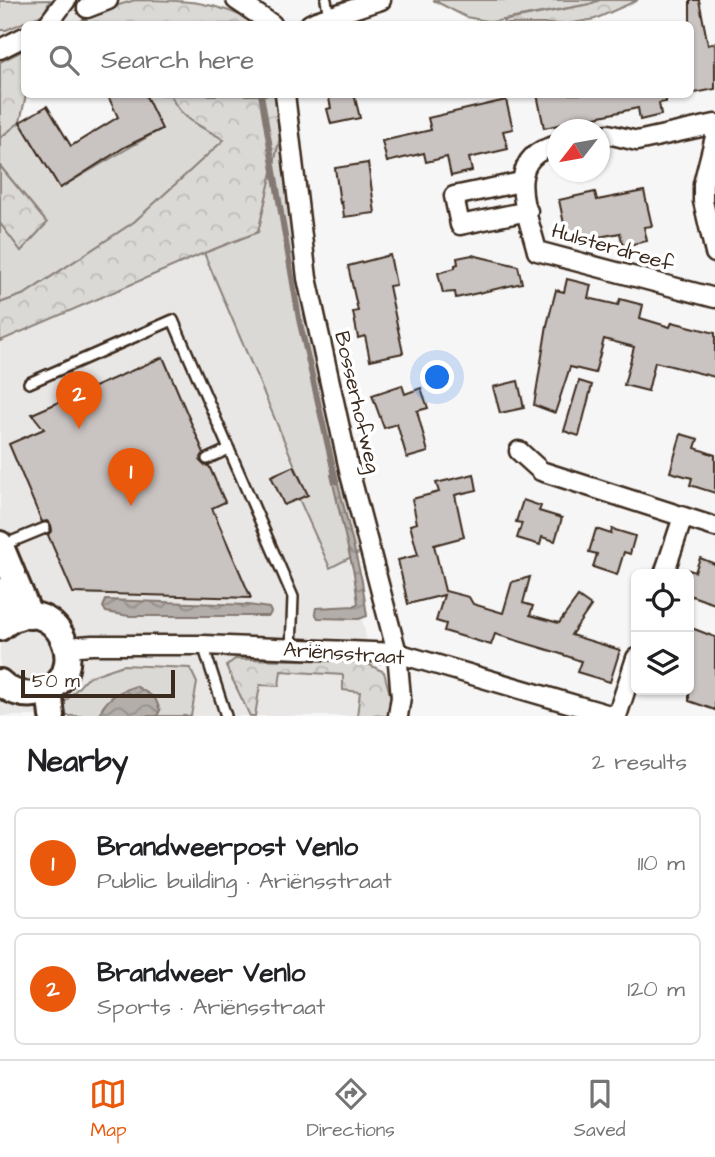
<!DOCTYPE html>
<html lang="en">
<head>
<meta charset="utf-8">
<style>
  :root { --surface:#fff; --page:#f6f6f6; --text:#202124; --muted:#757577; --line:#e0e0e0; --accent:#ea580c }
  body { margin:0; font-family:"Architects Daughter",sans-serif; background:var(--page); color:var(--text) }
  .controls { position:absolute; right:21px; bottom:21px; display:grid; overflow:hidden; border-radius:10px; box-shadow:0 2px 5px #0004 }
  .controls button { width:63px; height:63px; display:grid; place-items:center; padding:0; border:0; border-bottom:2px solid var(--line); background:var(--surface); color:var(--text); font:35px sans-serif }
  .compass { position:absolute; left:547px; top:119px; width:63px; height:63px; border-radius:50%; background:var(--surface); box-shadow:0 2px 5px #0004; rotate:239deg }
  .scale { position:absolute; left:21px; bottom:18px; width:154px; box-sizing:border-box; padding-left:7px; border:4px solid #3b2a1e; border-top:0; font-size:19px; line-height:24px; white-space:nowrap; color:#3b2a1e; -webkit-text-stroke:5px #fff; paint-order:stroke }
  .you { position:absolute; left:438px; top:378px; width:24px; height:24px; margin:-18px; border:5px solid #fff; border-radius:50%; background:#1a73e8; box-shadow:0 0 0 10px #1a73e833 }
  .badge { display:grid; place-items:center; width:46px; height:46px; border-radius:50%; background:var(--accent); color:#fff; font-size:23px; font-weight:700 }
  .pin { position:absolute; translate:-50% -58px; filter:drop-shadow(0 2px 4px #0008) }
  .pin::after { content:''; position:absolute; top:37px; width:24px; height:21px; background:inherit; clip-path:polygon(0 0,100% 0,50% 100%) }
  .list { margin:0; padding:0; list-style:none }
  h2 { display:flex; justify-content:space-between; align-items:center; height:91px; margin:0; padding:0 28px; font-size:30px }
  h2 small { font-size:23px; font-weight:400; color:var(--muted) }
  .list li { display:grid; grid-template-columns:46px 1fr auto; gap:21px; align-items:center; box-sizing:border-box; height:112px; margin:0 14px 14px; padding:0 14px; border:2px solid var(--line); border-radius:10px }
  .list b { display:block; font-size:26px; white-space:nowrap }
  .list p { margin:0; font-size:23px; white-space:nowrap; color:var(--muted) }
  .list em { font-size:23px; font-style:normal; color:var(--muted) }
  .icon { flex:none; width:38px; height:38px; fill:none; stroke:currentColor; stroke-width:2; stroke-linecap:round; stroke-linejoin:round }
  .map { position:relative; flex:none; width:715px; height:716px; overflow:hidden }
  .search { position:absolute; background:var(--surface); box-shadow:0 2px 5px #0004; left:21px; right:21px; top:21px; height:77px; display:flex; align-items:center; gap:18px; box-sizing:border-box; padding:0 24px; border-radius:10px; color:var(--muted); font-size:26px }
  .sheet { height:343px; background:var(--surface) }
  nav { display:flex; justify-content:space-around; align-items:center; box-sizing:border-box; height:98px; border-top:2px solid var(--line); background:var(--surface); font-size:19px; color:var(--muted) }
  nav a { display:grid; justify-items:center; gap:4px }
  nav .on { color:var(--accent) }
  .map>svg:first-child { display:block }
</style>
</head>
<body>
<div class="map">
<svg width="715" height="716" viewBox="0 0 715 716">
  <defs>
    <pattern id="forest-crowns" width="20" height="18" patternUnits="userSpaceOnUse" patternTransform="scale(1.75)"><rect width="20" height="18" fill="#dbd9d6"/><path d="M2 6a3 3 0 1 1 6 0M12 15a3 3 0 1 1 6 0" fill="none" stroke="#bdbab7"/></pattern>
    <pattern id="water-waves" width="16" height="10" patternUnits="userSpaceOnUse" patternTransform="scale(1.75)"><rect width="16" height="10" fill="#b4aeaa"/><path d="M0 5q4-4 8 0t8 0" fill="none" stroke="#948e8a"/></pattern>
  </defs>
  <rect width="100%" height="100%" fill="#f7f6f6"/>
  <filter id="ink" filterUnits="userSpaceOnUse"><feTurbulence type="fractalNoise" baseFrequency=".0143" numOctaves="2"/><feDisplacementMap in="SourceGraphic" scale="14" xChannelSelector="R" yChannelSelector="G"/><feConvolveMatrix kernelMatrix="1 2 1 2 8 2 1 2 1" color-interpolation-filters="sRGB"/></filter>
  <g filter="url(#ink)">
    <g fill="#e9e7e6">
      <path d="M0,0H176L123,24H24V70L0,81Z"/>
      <path d="M273,220L367,641L359,716H0V329Z"/>
    </g>
    <g fill="#dbd9d6" stroke="#8b827a" stroke-width="2">
      <path d="M50,0L44,14L6,30H0V1Z"/>
      <path d="M433,0H600L590,4L492,22L466,17Z"/>
      <path d="M145,95H171C179,118 203,129 225,139L134,222L25,294L0,303V223L21,251L47,223L0,166V138L20,122L60,188L161,129Z"/>
      <path d="M280,137L298,282L361,552L330,568L299,499L307,494L204,253L258,232Z"/>
      <path d="M123,665L190,668L197,683L191,716H157L160,710L103,706L99,716H63L62,705L88,677Z"/>
    </g>
    <g fill="url(#forest-crowns)" stroke="#8b827a" stroke-width="2">
      <path d="M135,0C183,0 215,0 257,24H75L106,9Z"/>
      <path d="M600,0H638L595,19L568,24H504L503,21L590,4Z"/>
      <path d="M24,50L26,95L20,122L0,138V62Z"/>
      <path d="M171,95H277L280,137L258,232L204,253L0,341V303L25,294L134,222L224,140C204,127 179,119 171,95Z"/>
      <path d="M0,166L47,223L21,251L0,223Z"/>
      <path d="M235,659L362,661L384,672L392,702L390,716H357L360,692L343,690V675L281,671L279,686L260,685L255,716H250L226,666Z"/>
    </g>
    <g fill="url(#water-waves)" stroke="#847972" stroke-width="2">
      <path d="M331,475H336L362,581L367,616L359,619L318,618L315,613L316,608L354,606L358,603L354,574Z"/>
      <path d="M106,600L248,605L269,608L271,612L269,616H129L106,612L103,607Z"/>
      <path d="M136,686L155,698L160,710L157,716H99C106,697 118,692 136,686Z"/>
    </g>
    <g fill="none" stroke-linecap="round" stroke-linejoin="round">
      <path stroke="#847972" stroke-width="6" d="M261,94L299,319L336,481"/>
    </g>
    <g fill="#c9c3c1" stroke="#3b2a1e" stroke-width="2">
      <path d="M690,0H699L708,45L715,43V89L690,94Z"/>
      <path d="M107,94H145L162,129L125,147L60,188L20,122L47,106L71,146L118,117Z"/>
      <path d="M328,94H354L360,118L331,124L327,109L331,108Z"/>
      <path d="M537,94H666V102L659,103L661,115L640,120L638,108L544,128Z"/>
      <path d="M506,100L513,129L503,131L508,149L469,158L472,171L451,176L447,157L426,162L424,153L387,162L382,141L431,130L428,118Z"/>
      <path d="M368,163L375,213L344,217L342,202L340,203L335,168Z"/>
      <path d="M644,191L652,226L644,227L647,241L623,246L620,233L568,243L559,200L595,192L597,200Z"/>
      <path d="M390,255L396,285L389,286L403,353L370,360L365,336L358,338L353,312L358,311L348,266Z"/>
      <path d="M472,255L518,266L522,283L456,298L455,292L443,293L438,273L455,268V265L458,264L457,258Z"/>
      <path d="M567,279L591,285L588,298L618,305L620,299L643,305L640,318L670,327L672,322L715,333V377L655,362L648,391L624,385L634,347L604,339L595,373L570,367L555,413L534,405L547,325L556,290L564,292Z"/>
      <path d="M163,357L204,453L200,461L204,465L209,466L225,502L212,508L251,598L73,593L48,535L52,530L51,525L47,521L42,522L9,444L44,429L32,414Z"/>
      <path d="M518,381L524,408L500,413L493,387Z"/>
      <path d="M579,381L592,385L579,436L564,431Z"/>
      <path d="M402,385L405,394L421,388L428,408L417,411L428,452L407,458L397,424L384,428L372,395Z"/>
      <path d="M681,434L698,439L695,448L715,455V493L690,485L692,478L670,472Z"/>
      <path d="M294,466L308,495L284,505L271,476Z"/>
      <path d="M474,474L477,490L455,495L464,537L434,545L445,591L469,597L473,604L503,613L512,582L530,577L523,603L533,606L530,615L559,623L578,597L591,606L571,635L620,650L610,682L577,672L581,661L555,652L495,634L491,645L444,631L446,624L436,621L444,595L408,604L398,560L418,555L410,525L417,523L412,499L439,492L436,483Z"/>
      <path d="M523,500L541,506L539,511L562,518L555,541L542,537L540,545L517,538L522,523L516,522Z"/>
      <path d="M596,529L611,534L612,529L635,536L630,554L624,552L617,575L593,567L597,554L589,552Z"/>
      <path d="M700,558L715,564V604L689,595V570L695,572Z"/>
      <path d="M689,627L715,637V710L689,701Z"/>
    </g>
    <g fill="none" stroke-linecap="round" stroke-linejoin="round">
      <defs>
        <g id="lane">
          <path d="M326,0L329,16"/>
          <path d="M29,383L173,320L293,597L291,649"/>
          <path d="M207,459L229,449"/>
          <path d="M1,546L45,528"/>
          <path d="M203,645L226,716"/>
        </g>
        <g id="street">
          <path d="M236,0L272,24"/>
          <path d="M87,8L108,0"/>
          <path d="M48,24L66,0"/>
          <path d="M310,24L316,21L381,0"/>
          <path d="M0,49L24,37"/>
          <path d="M285,94L307,278L350,474L397,653L401,697L398,716"/>
          <path d="M600,136L608,134L637,141L715,124"/>
          <path d="M715,137L703,184V201L715,253"/>
          <path d="M558,145C501,157 527,211 537,251L715,298"/>
          <path d="M521,182L454,196L460,225L528,211"/>
          <path d="M519,451L541,471L715,527"/>
          <path d="M664,574L683,517"/>
          <path d="M67,647L92,645H203L397,653L613,716"/>
          <path d="M617,716L636,658"/>
        </g>
        <g id="secondary">
          <path d="M0,544L30,616"/>
          <path d="M0,591L10,620"/>
          <path d="M0,628C56,579 100,683 35,694C22,696 9,691 0,682"/>
          <path d="M49,689L52,716"/>
        </g>
      </defs>
      <use href="#lane" stroke="#3b2a1e" stroke-width="14"/>
      <use href="#street" stroke="#3b2a1e" stroke-width="23"/>
      <use href="#secondary" stroke="#3b2a1e" stroke-width="30"/>
      <use href="#lane" stroke="#fff" stroke-width="9"/>
      <use href="#street" stroke="#fff" stroke-width="18"/>
      <use href="#secondary" stroke="#fff" stroke-width="24"/>
    </g>
  </g>
  <g text-anchor="middle" stroke-width="7" stroke-linejoin="round" paint-order="stroke">
    <g font-size="21" fill="#3b2a1e" stroke="#fff">
      <text transform="translate(613 247) rotate(16)" y="7">Hulsterdreef</text>
      <text transform="translate(358 402) rotate(77)" y="7">Bosserhofweg</text>
      <text transform="translate(344 653) rotate(4)" y="7">Ariënsstraat</text>
    </g>
  </g>
</svg>
<div class="controls">
<button><svg class="icon" aria-label="locate" viewBox="0 0 24 24"><circle cx="12" cy="12" r="6"/><path d="M12 2v4M12 18v4M2 12h4M18 12h4"/></svg></button>
<button><svg class="icon" aria-label="layers" viewBox="0 0 24 24"><path d="M12 4l9 5-9 5-9-5zM3 14l9 5 9-5"/></svg></button>
</div>
<svg class="compass" viewBox="-18 -18 36 36"><path d="M0-13l5 13h-10z" fill="#e53935"/><path d="M0 13l5-13h-10z" fill="#757577"/></svg>
<div class="scale">50 m</div>
<div class="you"></div>
<div class="pin badge" style="left:131px;top:506px">1</div>
<div class="pin badge" style="left:79px;top:429px">2</div>
<div class="search"><svg class="icon" aria-label="search" viewBox="0 0 24 24"><circle cx="10" cy="10" r="6"/><path d="M15 15l6 6"/></svg>Search here</div>
</div>
<section class="sheet">
<h2>Nearby<small>2 results</small></h2>
<ul class="list">
<li><span class="badge">1</span><div><b>Brandweerpost Venlo</b><p>Public building · Ariënsstraat</p></div><em>110 m</em></li>
<li><span class="badge">2</span><div><b>Brandweer Venlo</b><p>Sports · Ariënsstraat</p></div><em>120 m</em></li>
</ul>
</section>
<nav>
<a class="on"><svg class="icon" aria-label="map" viewBox="0 0 24 24"><path d="M3 6l6-2 6 2 6-2v14l-6 2-6-2-6 2zM9 4v14M15 6v14"/></svg>Map</a>
<a><svg class="icon" aria-label="directions" viewBox="0 0 24 24"><path d="M12 3l9 9-9 9-9-9zM9 14v-3h6M13 9l2 2-2 2"/></svg>Directions</a>
<a><svg class="icon" aria-label="saved" viewBox="0 0 24 24"><path d="M7 4h10v16l-5-4-5 4z"/></svg>Saved</a>
</nav>
</body>
</html>
